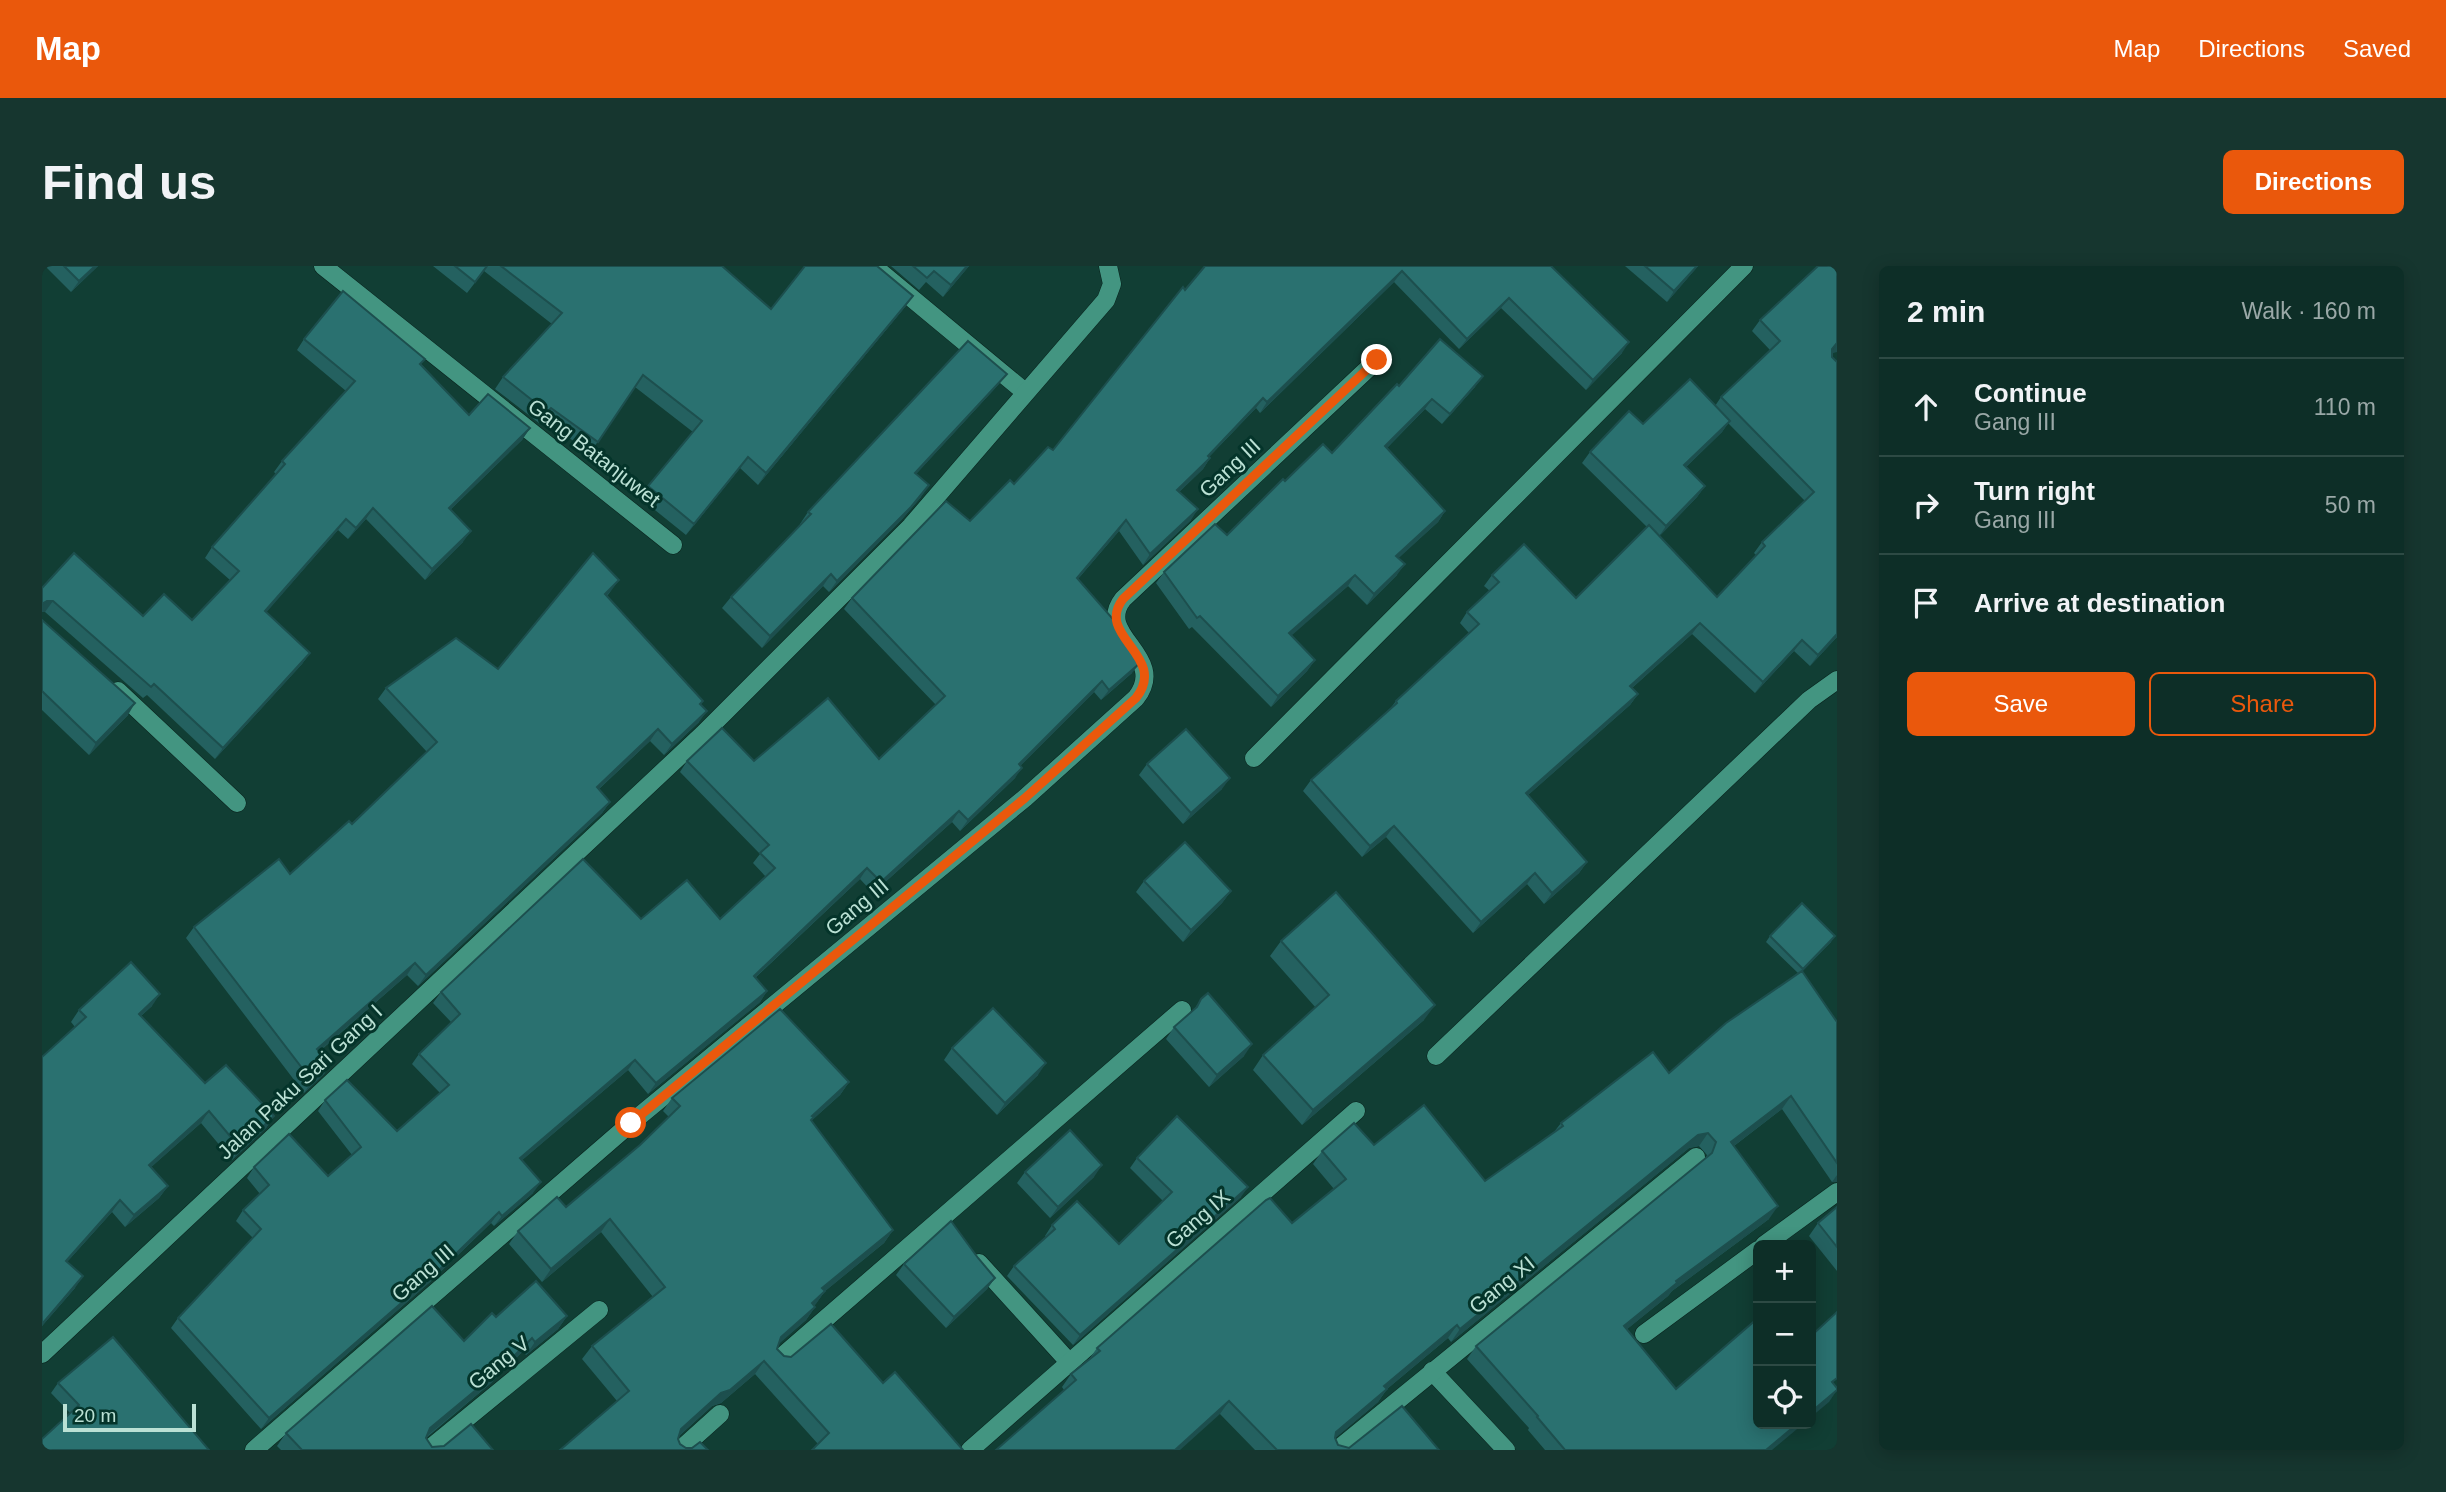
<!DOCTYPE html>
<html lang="en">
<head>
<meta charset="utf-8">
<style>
  :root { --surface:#0d2e27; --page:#16362f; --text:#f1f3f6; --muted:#9aa8a7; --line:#2d4a44; --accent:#ea580c }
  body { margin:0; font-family:Helvetica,sans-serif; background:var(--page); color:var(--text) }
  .controls { position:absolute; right:21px; bottom:21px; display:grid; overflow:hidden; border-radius:10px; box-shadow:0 4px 18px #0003 }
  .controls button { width:63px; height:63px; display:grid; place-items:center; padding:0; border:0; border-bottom:2px solid var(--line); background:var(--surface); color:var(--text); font:35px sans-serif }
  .scale { position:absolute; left:21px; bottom:18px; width:133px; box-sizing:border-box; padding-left:7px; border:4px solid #bbe1d5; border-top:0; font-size:19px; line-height:24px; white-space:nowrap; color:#bbe1d5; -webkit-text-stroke:5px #04342a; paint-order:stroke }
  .stop { position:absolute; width:21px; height:21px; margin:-16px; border:5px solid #ea580c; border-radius:50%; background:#fff }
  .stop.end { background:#ea580c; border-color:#fff; box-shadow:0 2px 7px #0008 }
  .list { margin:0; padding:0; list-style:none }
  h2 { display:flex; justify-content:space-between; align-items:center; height:91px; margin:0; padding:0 28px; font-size:30px }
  h2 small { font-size:23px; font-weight:400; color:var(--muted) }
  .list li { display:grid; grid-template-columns:46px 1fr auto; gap:21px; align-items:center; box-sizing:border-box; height:98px; padding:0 28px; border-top:2px solid var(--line) }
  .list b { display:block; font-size:26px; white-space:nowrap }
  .list p { margin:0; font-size:23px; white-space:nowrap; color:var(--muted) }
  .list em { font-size:23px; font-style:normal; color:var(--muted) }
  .actions { display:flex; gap:14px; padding:21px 28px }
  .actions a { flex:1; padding:16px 0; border:2px solid var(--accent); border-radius:10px; text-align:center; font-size:24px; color:var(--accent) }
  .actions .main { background:var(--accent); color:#fff }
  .icon { flex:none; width:38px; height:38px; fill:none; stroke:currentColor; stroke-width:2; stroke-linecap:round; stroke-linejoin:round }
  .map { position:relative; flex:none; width:1795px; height:1184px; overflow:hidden; border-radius:10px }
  header { display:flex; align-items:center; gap:42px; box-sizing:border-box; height:98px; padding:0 35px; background:var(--accent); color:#fff }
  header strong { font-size:33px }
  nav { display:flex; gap:38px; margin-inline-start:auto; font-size:24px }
  .intro { display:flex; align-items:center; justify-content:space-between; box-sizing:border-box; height:168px; padding:0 42px }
  h1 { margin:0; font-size:49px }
  .button { padding:18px 32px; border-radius:10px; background:var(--accent); color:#fff; font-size:24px; font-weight:700 }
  main { display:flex; gap:42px; padding:0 42px }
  aside { flex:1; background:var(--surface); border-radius:10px; box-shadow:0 4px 18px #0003 }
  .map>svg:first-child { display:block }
</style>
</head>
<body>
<header>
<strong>Map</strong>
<nav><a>Map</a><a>Directions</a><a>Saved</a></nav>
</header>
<div class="intro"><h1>Find us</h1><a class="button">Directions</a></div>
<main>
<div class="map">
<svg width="1795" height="1184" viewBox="0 0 1795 1184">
  <rect width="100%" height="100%" fill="#113e34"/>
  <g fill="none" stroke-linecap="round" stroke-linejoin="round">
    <defs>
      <g id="minor">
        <path d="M281,0L631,279"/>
        <path d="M831,0L983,126"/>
        <path d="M76,425L195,537"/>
        <path d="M1212,492L1702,0"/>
        <path d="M1394,790L1767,434L1795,414"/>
        <path d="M1722,979L1795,926"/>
        <path d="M937,997L1027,1096"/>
        <path d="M1602,1068L1716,984"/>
        <path d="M0,1088L661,468L869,260L1064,34L1070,18L1066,0"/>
        <path d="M737,1093L1140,744"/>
        <path d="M1390,1105L1464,1184"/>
        <path d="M212,1184L589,857L983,532L1094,432C1127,390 1052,370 1081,333L1335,94"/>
        <path d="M386,1184L557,1044"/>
        <path d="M638,1184L678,1148"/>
        <path d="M928,1184L1314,845"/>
        <path d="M1295,1184L1654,891"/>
      </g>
    </defs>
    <use href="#minor" stroke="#08221c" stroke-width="19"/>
    <use href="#minor" stroke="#439581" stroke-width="18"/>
  </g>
  <g fill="#246160" fill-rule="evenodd">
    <path d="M3,0H56L29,26Z"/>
    <path d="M391,0H680L729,43L871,30L863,41L716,219L698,202L644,269L598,232L606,220L651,166L593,121L548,187L501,153L497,157L453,123L461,111L510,58L442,5L425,27Z"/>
    <path d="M849,0H927L901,31L884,16L877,24Z"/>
    <path d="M1163,0H1509L1580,87L1544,124L1459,42L1417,83L1352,16L1218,147L1214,142L1167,191L1168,192L1161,203L1137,226L1149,254L1101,299L1077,265L1036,313L1090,407L1059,434L1052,426L978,500L973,512L918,565L910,556L831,627L818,613L713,712L725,725L718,736L606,828L586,804L480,894L491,927L452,960L449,957L388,1016L219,1163L129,1062L136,1052L211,972L194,955L201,944L218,928L205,912L212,901L286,910L310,889L276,845L283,834L355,865L398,827L370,798L377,788L409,756L391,737L399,726L599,653H678L724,611L711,597L718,588L638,506L645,495L837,493L894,439L802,343L810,332L928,255L1011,184Z"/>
    <path d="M1583,0H1656L1625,36Z"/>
    <path d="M1718,54L1790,87L1795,371L1768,400L1752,385L1713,427L1650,368L1590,422L1596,428L1588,439L1486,529L1545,596L1537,607L1502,638L1485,618L1431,667L1344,571L1320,591L1261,525L1269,514L1348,443L1354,435L1427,367L1418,357L1425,346L1448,325L1442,320L1450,309L1534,332L1605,261L1540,197L1548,186L1601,158L1673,140L1679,131L1728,84L1710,65ZM1686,157L1763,235L1720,276L1712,287L1714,289L1675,331L1617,270L1655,231L1663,220L1644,201L1680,166Z"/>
    <path d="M262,73L379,98L427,149L488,162L480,174L408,244L421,276L383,314L324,253L306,273L296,264L224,346L268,387L260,398L173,493L105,429L101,432L3,346H0V322L101,350L150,354L188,314L163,292L170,281L234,208L232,206L240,195L304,125L255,84Z"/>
    <path d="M956,119L874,208L879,231L861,252L787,326L781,320L720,382L680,342L689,331L759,258H758L766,246Z"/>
    <path d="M1357,120L1433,121L1400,158L1383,143L1345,182L1403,245L1396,256L1356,292L1355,309L1325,339L1306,320L1249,369L1273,394L1265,405L1229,441L1150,361L1147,363L1114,317L1122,306L1185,269L1243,215L1290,187Z"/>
    <path d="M569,325L565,330L661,435L659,438L657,456L622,489L608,475L557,523L568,536L560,547L376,720L365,709L278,785L289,797L282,808L262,827L144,672L152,661L248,608L310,558L385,486L336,433L344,422L456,403Z"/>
    <path d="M0,354L86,449L47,489L0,444Z"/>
    <path d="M1105,498L1180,523L1141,558L1097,509Z"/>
    <path d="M1102,615L1189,625L1180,637L1141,676L1094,626Z"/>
    <path d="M1728,670L1789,676L1760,705L1795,756V916H1790L1740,843L1692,880L1727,953L1630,1025L1626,1030L1585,1063L1634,1123L1730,1184H1503L1486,1164L1487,1162L1425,1093L1434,1080L1664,892L1665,889L1657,880L1647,882L1409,1076L1406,1072L1345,1123L1336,1136L1293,1172L1296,1179L1307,1182L1397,1184H1213L1178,1148L1022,1124L1020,1121L1029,1108L1048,1092L1055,1082L1250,957L1292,923L1271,898L1280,885L1332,879L1443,915L1512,866L1519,857L1627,807L1756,707L1724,676Z"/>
    <path d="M1239,675L1382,754L1260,859L1211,804L1221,789L1274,742L1228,690Z"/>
    <path d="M1159,733L1202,790L1167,821L1124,773L1132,761L1151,745Z"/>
    <path d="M110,740L99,750L163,817L232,850L224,862L190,894L159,857L109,901L126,920L117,932L83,961L70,946L25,996L33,1022L0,1060V791L33,761L29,756L37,744Z"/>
    <path d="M910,782L996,809L955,849L902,794Z"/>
    <path d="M807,816L798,829L769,855L851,964L842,977L783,1025L772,1040L773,1041L764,1054L736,1078L735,1083L742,1090L841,1117L776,1178L713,1108L679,1137L670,1140L637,1170L636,1173L638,1178L644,1182L666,1184H518L575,1135L540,1093L550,1080L611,1031L559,966L500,1016L467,978L476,965L524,941L598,879L627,851L621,845L630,832Z"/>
    <path d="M1095,892L1199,931L1031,1079L965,1010L972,1000L1004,971L1003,970L1010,959L1077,978L1121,935L1088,902Z"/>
    <path d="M983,906L1052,911L1008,952L975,917Z"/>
    <path d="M1795,941V1005L1767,970L1776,957Z"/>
    <path d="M936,992L953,1012L945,1023L904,1062L854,1009L862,998Z"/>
    <path d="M525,1050L516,1063L484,1089L481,1085L449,1117L384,1172L390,1181L451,1184H239L235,1180L244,1167L422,1075L454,1051Z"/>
    <path d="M16,1117L167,1184L28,1147L9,1127Z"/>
  </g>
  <g fill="#1d4f4e">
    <path d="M53,0H56L29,26L37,15Z"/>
    <path d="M925,0H927L901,31L909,19Z"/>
    <path d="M1655,0H1656L1625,36L1632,25Z"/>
    <path d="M1360,5L1352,16L1218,147L1225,136Z"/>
    <path d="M871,30L863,41L716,219L724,207Z"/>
    <path d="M1467,32L1459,42L1417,83L1425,73Z"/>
    <path d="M1587,76L1580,87L1544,124L1551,114Z"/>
    <path d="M1795,77V86L1788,88Z"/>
    <path d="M965,108L956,119L865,218L873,207Z"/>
    <path d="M1441,110L1433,121L1400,158L1408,148Z"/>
    <path d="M1221,132L1214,142L1158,200L1166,190Z"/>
    <path d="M1390,133L1383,143L1336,191L1343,180Z"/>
    <path d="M1688,155L1680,166L1634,211L1642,199Z"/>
    <path d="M488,162L480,174L399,253L407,242Z"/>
    <path d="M706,191L698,202L644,269L652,258Z"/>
    <path d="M1168,192L1161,203L1128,235L1135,224Z"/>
    <path d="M887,219L879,231L861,252L787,326L795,315Z"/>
    <path d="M1663,220L1655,231L1616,272L1624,260Z"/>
    <path d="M331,242L324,253L306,273L314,262Z"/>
    <path d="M1156,243L1149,254L1101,299L1108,288Z"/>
    <path d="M1403,245L1396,256L1347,301L1354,290Z"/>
    <path d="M304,253L296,264L216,356L223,345Z"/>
    <path d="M1084,254L1077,265L1028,322L1035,312Z"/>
    <path d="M429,265L421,276L383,314L390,303Z"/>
    <path d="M1363,298L1355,309L1325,339L1332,328Z"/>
    <path d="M789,308L781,320L720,382L728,370Z"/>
    <path d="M1313,309L1306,320L1240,378L1247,367Z"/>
    <path d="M577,314L569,325L555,339L563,328Z"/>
    <path d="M5,335H11L3,346H0V338Z"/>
    <path d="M1658,357L1650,368L1580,431L1588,420Z"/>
    <path d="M1795,368V371L1768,400L1776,389Z"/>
    <path d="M1760,374L1752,385L1713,427L1721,416Z"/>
    <path d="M268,387L260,398L173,493L181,482Z"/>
    <path d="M1273,394L1265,405L1229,441L1236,430Z"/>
    <path d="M1098,397L1090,407L1059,434L1067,424Z"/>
    <path d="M1060,415L1052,426L969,509L977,498Z"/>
    <path d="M1596,428L1588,439L1476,538L1484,527Z"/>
    <path d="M93,437L86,449L47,489L54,477Z"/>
    <path d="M665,445L657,456L622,489L630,478Z"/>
    <path d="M616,463L608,475L547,532L555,521Z"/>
    <path d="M980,502L973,512L918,565L926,554Z"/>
    <path d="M1188,512L1180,523L1141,558L1149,547Z"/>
    <path d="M568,536L560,547L376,720L384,709Z"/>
    <path d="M917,545L910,556L831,627L839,616Z"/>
    <path d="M1352,560L1344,571L1320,591L1328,580Z"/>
    <path d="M1545,596L1537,607L1502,638L1510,627Z"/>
    <path d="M825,602L818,613L704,720L712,710Z"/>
    <path d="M1493,607L1485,618L1431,667L1439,656Z"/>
    <path d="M1189,625L1180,637L1141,676L1149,664Z"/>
    <path d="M1793,670L1789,676L1757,709L1761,703Z"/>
    <path d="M373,697L365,709L267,794L275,783Z"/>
    <path d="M725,725L718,736L606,828L614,817Z"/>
    <path d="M118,728L110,740L88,760L97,748Z"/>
    <path d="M1393,739L1382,754L1260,859L1271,844Z"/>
    <path d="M1210,778L1202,790L1167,821L1175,809Z"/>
    <path d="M593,794L586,804L471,902L478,892Z"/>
    <path d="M289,797L282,808L262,827L270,815Z"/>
    <path d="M1004,797L996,809L955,849L963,837Z"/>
    <path d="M807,816L798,829L768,856L770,850Z"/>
    <path d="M1749,830L1740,843L1680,889L1689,876Z"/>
    <path d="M167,845L159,857L98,911L107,899Z"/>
    <path d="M232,850L224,862L190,894L198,882Z"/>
    <path d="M1666,867L1657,880L1647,882L1409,1076L1418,1063L1656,869Z"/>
    <path d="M1060,899L1052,911L1008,952L1016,941Z"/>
    <path d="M1795,909V916H1790Z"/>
    <path d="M499,916L491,927L452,960L460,950Z"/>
    <path d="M126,920L117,932L83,961L92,949Z"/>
    <path d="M1206,921L1199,931L1031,1079L1038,1069Z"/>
    <path d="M78,934L70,946L15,1007L24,995Z"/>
    <path d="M1736,940L1727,953L1630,1025L1626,1030L1573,1073L1582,1060L1634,1015Z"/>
    <path d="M457,946L449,957L388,1016L219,1163L227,1152Z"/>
    <path d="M568,953L559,966L500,1016L509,1003Z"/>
    <path d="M851,964L842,977L771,1035L780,1022Z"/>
    <path d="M41,1010L33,1022L0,1060V1058Z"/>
    <path d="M953,1012L945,1023L904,1062L912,1051Z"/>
    <path d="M783,1025L774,1038L761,1050L770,1037Z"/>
    <path d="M773,1041L764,1054L730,1084L739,1071Z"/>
    <path d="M525,1050L516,1063L484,1089L493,1076Z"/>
    <path d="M1415,1059L1406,1072L1333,1133L1342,1120Z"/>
    <path d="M490,1072L481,1085L449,1117L379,1175L388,1162Z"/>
    <path d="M722,1095L713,1108L679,1137L670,1140L630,1176L639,1163L679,1127Z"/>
    <path d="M1345,1123L1336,1136L1285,1179L1294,1166Z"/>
    <path d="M1795,1124L1787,1136L1769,1151V1146Z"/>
    <path d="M1187,1135L1178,1148L1138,1184H1133Z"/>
    <path d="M1755,1158H1761L1730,1184H1724Z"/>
  </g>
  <g fill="#2a7170" stroke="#1d4f4e" stroke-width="2">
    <path d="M22,0H53L37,15Z"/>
    <path d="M413,0H445L433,16Z"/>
    <path d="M459,0H680L729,43L763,0H835L871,30L724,207L706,191L652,258L606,220L660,155L601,109L556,176L509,142L505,146L461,111L520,47Z"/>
    <path d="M871,0H925L909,19L892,5L885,12Z"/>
    <path d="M1163,0H1509L1587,76L1551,114L1467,32L1425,73L1360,5L1225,136L1221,132L1166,190L1168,192L1135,224L1156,243L1108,288L1084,254L1035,312L1077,360L1094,387L1098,397L1067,424L1060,415L977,498L980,502L926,554L917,545L839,616L825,602L712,710L725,725L614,817L593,794L478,892L499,916L460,950L457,946L395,1006L227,1152L136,1052L219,963L201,944L227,919L212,901L247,868L286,910L319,881L283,834L305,814L355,865L407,819L377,788L418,748L399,726L541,593L599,653L645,614L678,653L733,602L718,587L727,579L645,495L680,462L712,495L786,432L837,493L903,430L810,332L904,235L928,255L968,214L972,218L1006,181L1011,184L1141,21L1143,24Z"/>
    <path d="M1603,0H1655L1632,25Z"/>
    <path d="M1776,0H1795V77L1790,83V91L1795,96V368L1776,389L1760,374L1721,416L1658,357L1588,420L1596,428L1484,527L1545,596L1510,627L1493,607L1439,656L1352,560L1328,580L1269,514L1355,437L1354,435L1437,358L1425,346L1457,316L1450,309L1482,278L1534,332L1607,259L1675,331L1723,280L1720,276L1772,226L1679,131L1738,75L1718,54Z"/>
    <path d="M301,25L383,93L378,98L427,149L446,128L488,162L407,242L429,265L390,303L331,242L314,262L304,253L223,345L268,387L181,482L112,418L109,421L11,335H5L0,338V322L32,287L101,350L122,328L150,354L197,305L170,281L243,198L240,195L313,115L262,73Z"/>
    <path d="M1398,73L1441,110L1408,148L1390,133L1343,180L1403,245L1354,290L1363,298L1332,328L1313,309L1247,367L1273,394L1236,430L1158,350L1155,352L1122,306L1173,258L1185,269L1241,213L1243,215L1281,178L1290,187L1355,118L1357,120Z"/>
    <path d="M926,75L965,108L873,207L887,219L869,241L795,315L789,308L728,370L689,331L769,248L766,246Z"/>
    <path d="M1648,113L1688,155L1642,199L1663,220L1624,260L1548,186L1587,145L1601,158Z"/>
    <path d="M551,287L577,314L563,328L661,435L658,438L665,445L630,478L616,463L555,521L568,536L384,709L373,697L275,783L289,797L270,815L152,661L237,593L248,608L307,555L310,558L395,476L344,422L414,372L456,403Z"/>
    <path d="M0,354L93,437L54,477L0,425Z"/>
    <path d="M1144,463L1188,512L1149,547L1105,498Z"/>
    <path d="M1143,576L1189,625L1149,664L1102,615Z"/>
    <path d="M1294,626L1393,739L1271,844L1221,789L1287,729L1239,675Z"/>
    <path d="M1760,637L1793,670L1761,703L1728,670Z"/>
    <path d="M89,696L118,728L97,748L163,817L184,799L232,850L198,882L167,845L107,899L126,920L92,949L78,934L24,995L41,1010L0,1058V791L44,751L37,744Z"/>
    <path d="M1760,705L1795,756V897L1749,830L1689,876L1736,940L1634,1015L1635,1017L1582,1060L1634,1123L1716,1052V1158H1755L1724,1184H1523L1495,1151L1496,1150L1434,1080L1670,887L1674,876L1666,867L1656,869L1418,1063L1415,1059L1342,1120L1345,1123L1294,1166L1293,1172L1296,1179L1307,1182L1360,1140L1397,1184H1235L1187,1135L1133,1184H954L1034,1114L1029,1108L1058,1085L1055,1082L1224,934L1228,932L1250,957L1304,913L1280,885L1312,857L1332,879L1382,839L1443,915L1521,860L1519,857L1611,786L1627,807L1684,757Z"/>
    <path d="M1166,727L1210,778L1175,809L1132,761L1155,741L1159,733Z"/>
    <path d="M951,742L1004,797L963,837L910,782Z"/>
    <path d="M738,743L807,816L770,850L772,851L769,854L851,964L780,1022L783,1025L770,1037L773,1041L739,1071L735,1083L742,1090L749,1091L789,1058L841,1117L853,1106L921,1184H770L787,1167L722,1095L688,1124L679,1127L639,1163L636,1173L638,1178L644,1182H650L658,1176L666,1184H518L587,1125L550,1080L623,1021L568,953L509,1003L476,965L515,931L524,941L598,879L638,840L630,832Z"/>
    <path d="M1135,850L1206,921L1038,1069L972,1000L1013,963L1010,959L1035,935L1077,978L1130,926L1095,892Z"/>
    <path d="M1028,864L1060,899L1016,941L983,906Z"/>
    <path d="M1795,941V981L1776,957Z"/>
    <path d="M909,955L936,992L953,1012L912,1051L862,998Z"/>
    <path d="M494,1015L525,1050L493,1076L490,1072L458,1104L388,1162L384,1172L390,1181L402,1180L429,1158L451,1184H260L244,1167L390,1040L422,1075L450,1047L454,1051Z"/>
    <path d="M1795,1046V1112L1790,1116L1795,1122V1124L1769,1146V1070Z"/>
    <path d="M71,1071L167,1184H0V1173L37,1139L16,1117Z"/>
  </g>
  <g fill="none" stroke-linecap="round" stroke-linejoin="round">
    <path stroke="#ea580c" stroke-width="9" d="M589,857L983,532L1094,432C1127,390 1052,370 1081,333L1335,94"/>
  </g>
  <g text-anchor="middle" stroke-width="6" stroke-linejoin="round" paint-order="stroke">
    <g font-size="21" fill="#bbe1d5" stroke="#04342a">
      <text transform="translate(552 187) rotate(38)" y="7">Gang Batanjuwet</text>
      <text transform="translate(1188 202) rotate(-43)" y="7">Gang III</text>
      <text transform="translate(815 641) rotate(-40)" y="7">Gang III</text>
      <text transform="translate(258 816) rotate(-43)" y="7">Jalan Paku Sari Gang I</text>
      <text transform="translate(1156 953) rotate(-41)" y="7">Gang IX</text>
      <text transform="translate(381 1007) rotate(-41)" y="7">Gang III</text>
      <text transform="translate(1460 1019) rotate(-39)" y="7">Gang XI</text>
      <text transform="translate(457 1097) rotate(-39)" y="7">Gang V</text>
    </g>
  </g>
</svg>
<div class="controls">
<button>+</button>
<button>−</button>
<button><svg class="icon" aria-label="locate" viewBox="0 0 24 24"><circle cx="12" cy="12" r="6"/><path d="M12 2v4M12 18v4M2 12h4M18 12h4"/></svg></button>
</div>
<div class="scale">20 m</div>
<div class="stop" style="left:589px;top:857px"></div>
<div class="stop end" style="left:1335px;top:94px"></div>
</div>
<aside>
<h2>2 min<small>Walk · 160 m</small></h2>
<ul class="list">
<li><svg class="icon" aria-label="ahead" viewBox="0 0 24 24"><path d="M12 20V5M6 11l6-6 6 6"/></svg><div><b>Continue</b><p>Gang III</p></div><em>110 m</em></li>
<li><svg class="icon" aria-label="right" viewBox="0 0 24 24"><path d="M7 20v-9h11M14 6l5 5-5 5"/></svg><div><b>Turn right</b><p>Gang III</p></div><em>50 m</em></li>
<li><svg class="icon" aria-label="arrive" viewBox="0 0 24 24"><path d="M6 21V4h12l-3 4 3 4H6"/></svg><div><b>Arrive at destination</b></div></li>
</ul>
<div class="actions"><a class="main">Save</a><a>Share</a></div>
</aside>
</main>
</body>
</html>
